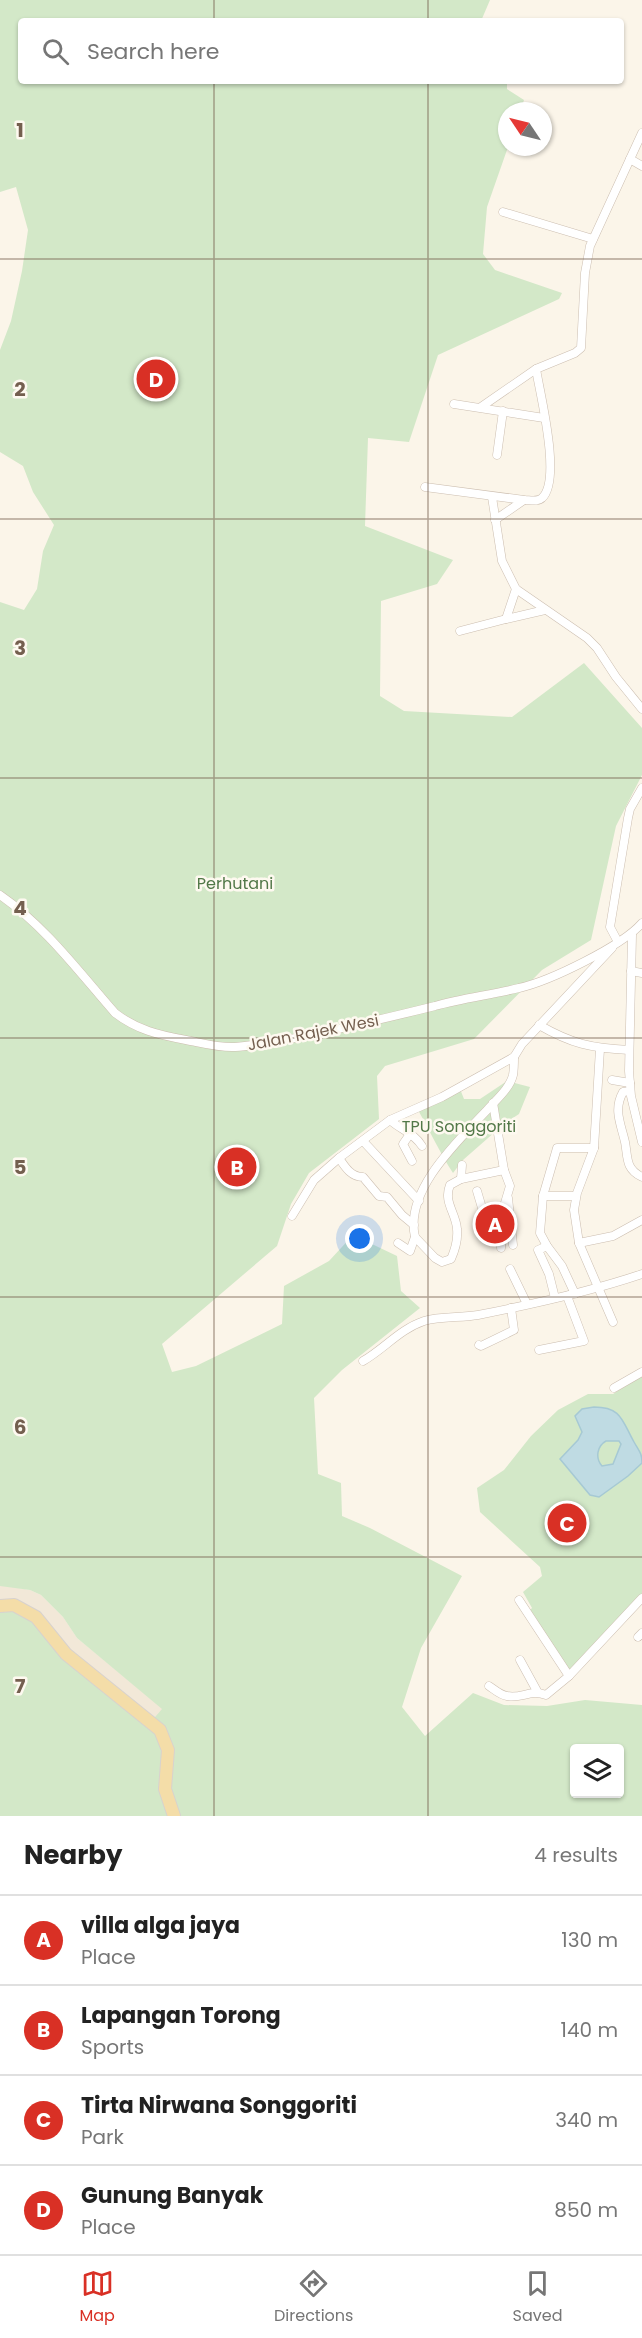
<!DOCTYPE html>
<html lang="en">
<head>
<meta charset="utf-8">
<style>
  :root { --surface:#fff; --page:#f6f6f6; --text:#222; --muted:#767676; --line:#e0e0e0; --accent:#d93025 }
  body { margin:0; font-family:Poppins,sans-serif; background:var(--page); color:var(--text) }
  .controls { position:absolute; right:18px; bottom:18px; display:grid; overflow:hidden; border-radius:6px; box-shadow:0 2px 4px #0004 }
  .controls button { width:54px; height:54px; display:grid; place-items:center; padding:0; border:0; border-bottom:2px solid var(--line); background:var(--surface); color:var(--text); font:30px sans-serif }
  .compass { position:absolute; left:498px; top:102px; width:54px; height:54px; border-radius:50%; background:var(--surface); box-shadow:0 2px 4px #0004; rotate:305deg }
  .you { position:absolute; left:360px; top:1239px; width:21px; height:21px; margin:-15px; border:4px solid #fff; border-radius:50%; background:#1a73e8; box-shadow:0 0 0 9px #1a73e833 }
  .badge { display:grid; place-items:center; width:39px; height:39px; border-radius:50%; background:var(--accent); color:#fff; font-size:20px; font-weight:700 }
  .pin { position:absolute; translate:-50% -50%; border:3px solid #fff; box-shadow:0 2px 6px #0006 }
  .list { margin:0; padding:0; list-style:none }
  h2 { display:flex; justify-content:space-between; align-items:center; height:78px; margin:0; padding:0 24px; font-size:26px }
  h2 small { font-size:20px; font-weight:400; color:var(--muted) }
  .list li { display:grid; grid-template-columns:39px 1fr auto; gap:18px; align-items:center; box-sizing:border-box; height:90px; padding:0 24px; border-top:2px solid var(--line) }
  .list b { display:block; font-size:22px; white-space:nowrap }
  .list p { margin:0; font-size:20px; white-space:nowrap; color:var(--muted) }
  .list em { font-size:20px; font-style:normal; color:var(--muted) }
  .icon { flex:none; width:33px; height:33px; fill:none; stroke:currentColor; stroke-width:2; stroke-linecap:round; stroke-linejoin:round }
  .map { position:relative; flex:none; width:642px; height:1816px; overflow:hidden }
  .search { position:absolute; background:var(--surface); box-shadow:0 2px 4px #0004; left:18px; right:18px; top:18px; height:66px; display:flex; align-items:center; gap:15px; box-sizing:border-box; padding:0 21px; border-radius:6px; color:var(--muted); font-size:22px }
  .sheet { height:438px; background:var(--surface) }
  nav { display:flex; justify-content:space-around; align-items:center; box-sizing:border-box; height:84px; border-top:2px solid var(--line); background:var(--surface); font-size:16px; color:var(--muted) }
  nav a { display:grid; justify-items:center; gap:3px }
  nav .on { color:var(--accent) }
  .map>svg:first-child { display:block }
</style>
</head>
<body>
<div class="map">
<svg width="642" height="1816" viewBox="0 0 642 1816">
  <rect width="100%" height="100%" fill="#fbf5e9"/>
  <path fill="#f2e8d8" d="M3,1585L30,1590L41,1595L63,1617L77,1638L163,1709L149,1724L0,1611V1586Z"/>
  <g fill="#d3e8c8" fill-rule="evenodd">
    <path d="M0,0H490L481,21H21V81H507V89L524,100L520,111H507L508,147L487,207L483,254L495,270L562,293L559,299L438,355L409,442L368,438L365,526L453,560L437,584L381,601L380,696L404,711L512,717L584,663L642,728V775L616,826L591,940L542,970L474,1039L385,1066L377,1076L379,1119L309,1173L291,1204L277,1246L162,1344L172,1372L196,1366L282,1324L284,1286L329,1261L353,1235L397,1256L401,1291L420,1308L342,1370L314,1398L318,1474L341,1483L342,1516L370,1528L462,1576L421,1648L402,1707L425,1736L473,1693L504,1705L547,1706L585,1700L642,1705V1816H0V1611L16,1610L34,1622L149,1724L162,1709L77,1638L63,1617L41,1595L30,1590L0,1586V602L24,610L37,589L43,551L54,525L33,492L23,466L0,452V350L11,321L22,271L28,230L16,187L0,192ZM574,1748H620V1794H574Z"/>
    <path d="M507,1081L530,1087L519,1114L504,1124L463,1160L453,1173C440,1153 430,1131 418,1110L460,1089L464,1099H480Z"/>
    <path d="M642,1375V1596L571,1670L568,1669L530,1610L532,1608L523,1592L542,1576L540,1567L480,1512L477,1488L504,1470L531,1436L558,1410L588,1394H613Z"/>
  </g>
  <path fill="#bfdbe3" stroke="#a6c9d4" stroke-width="1.5" fill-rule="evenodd" d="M594,1407C622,1407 622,1421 634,1442C639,1451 642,1453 642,1463L628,1476L599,1497L590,1495L560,1459L578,1440L582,1432L575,1416L582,1409ZM606,1441H619L621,1444L613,1464L602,1466C595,1458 597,1446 606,1441Z"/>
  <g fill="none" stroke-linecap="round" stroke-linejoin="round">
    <defs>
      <g id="minor">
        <path d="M630,159L642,166"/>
        <path d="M503,212L593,239"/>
        <path d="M454,404L544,418"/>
        <path d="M481,407L536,369"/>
        <path d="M497,455L503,411"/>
        <path d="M425,487L524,500C530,500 538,502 542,498C562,480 540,394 536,369L575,353L581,348L585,273L590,246L642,133"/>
        <path d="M492,497L502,561L516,589L587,638L597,648L616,677L642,709"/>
        <path d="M495,520L524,500"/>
        <path d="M516,589L506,619L545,610"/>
        <path d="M460,631L506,619"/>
        <path d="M0,895C45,926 79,972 115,1013C137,1030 159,1035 186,1040C202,1043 219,1048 235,1047C262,1045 289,1039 316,1034C356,1025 395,1016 435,1006C463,998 491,995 519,988C550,981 622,946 642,923"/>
        <path d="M632,935L629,1071L631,1096L642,1142"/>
        <path d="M618,942L610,927L628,818L630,809L642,788"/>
        <path d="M631,971L642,973"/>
        <path d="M539,1025C572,1044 591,1048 629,1050"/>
        <path d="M600,1049L594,1148L577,1193L574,1210L579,1243L613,1322"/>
        <path d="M612,1080L630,1083"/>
        <path d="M630,1091L623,1092C613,1110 621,1124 625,1142C628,1157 625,1169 642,1177"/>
        <path d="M493,1103L504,1170L510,1186L502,1213L501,1248"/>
        <path d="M390,1120C401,1130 414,1133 422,1146"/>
        <path d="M410,1134L403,1144L412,1161"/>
        <path d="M363,1141L419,1201"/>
        <path d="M504,1170L461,1179L450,1185C443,1202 456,1213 457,1229C458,1239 455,1250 451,1259L442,1262L435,1258L415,1237C404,1190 459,1140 488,1109C496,1100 510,1088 513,1075C514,1070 514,1063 514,1057"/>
        <path d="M461,1179L462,1165"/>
        <path d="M477,1191L485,1218L501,1221"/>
        <path d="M543,1196H576"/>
        <path d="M508,1198L513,1245"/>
        <path d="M292,1216L314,1180L339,1158"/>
        <path d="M414,1225L402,1215L387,1197L379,1196L363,1177C351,1177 345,1167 339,1158L390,1120L442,1097L514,1057L522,1044L612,948"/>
        <path d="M398,1243L410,1251L415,1237"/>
        <path d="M579,1243L613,1236L642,1220"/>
        <path d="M547,1246L538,1250L549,1274L555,1298"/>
        <path d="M510,1269L527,1304"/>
        <path d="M575,1294L562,1266L547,1246L540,1233L543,1196L557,1148H594"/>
        <path d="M479,1345L481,1346L514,1330L511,1308"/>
        <path d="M539,1350L584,1341L567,1296"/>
        <path d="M363,1361C384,1349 400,1329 424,1321C440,1316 461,1318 478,1315C534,1304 589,1292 642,1274"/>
        <path d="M614,1388L642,1372"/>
        <path d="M519,1600L569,1676"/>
        <path d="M638,1637L642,1633"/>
        <path d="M520,1660L537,1691"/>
        <path d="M489,1686C495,1690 500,1695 507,1696C522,1699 530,1689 546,1695L569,1676L642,1598"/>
      </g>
      <path id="primary" d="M0,1606L14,1605L36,1617L66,1654L160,1730L168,1750L165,1789L174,1816"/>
    </defs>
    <use href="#minor" stroke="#ccbeb0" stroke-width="9"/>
    <use href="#primary" stroke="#d8d2ce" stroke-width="14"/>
    <use href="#minor" stroke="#fff" stroke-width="8"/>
    <use href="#primary" stroke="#f4dda8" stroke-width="12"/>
  </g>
  <path fill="none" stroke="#745f4f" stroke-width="1.5" stroke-opacity="0.55" d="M214,0V21M428,0V21M214,81V1816M428,81V1816M0,259H642M0,519H642M0,778H642M0,1038H642M0,1297H642M0,1557H642"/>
  <g text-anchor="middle" stroke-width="5" stroke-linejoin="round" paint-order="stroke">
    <g font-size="16" fill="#527848" stroke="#fef9f0">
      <text x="235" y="889">Perhutani</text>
      <text x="459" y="1132">TPU Songgoriti</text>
    </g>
    <g font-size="16" fill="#745f4f" stroke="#fef9f0">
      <text transform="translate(313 1032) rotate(-11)" y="6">Jalan Rajek Wesi</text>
    </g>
  </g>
  <g font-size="20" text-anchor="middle" font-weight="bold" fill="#745f4f" stroke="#fef9f0" stroke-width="5" stroke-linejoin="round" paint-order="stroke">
    <text x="20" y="137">1</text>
    <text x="20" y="396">2</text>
    <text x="20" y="655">3</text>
    <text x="20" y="915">4</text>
    <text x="20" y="1174">5</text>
    <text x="20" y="1434">6</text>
    <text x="20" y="1693">7</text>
  </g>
</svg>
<div class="controls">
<button><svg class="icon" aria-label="layers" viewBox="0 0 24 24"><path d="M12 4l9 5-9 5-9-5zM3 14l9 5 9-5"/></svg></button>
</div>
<svg class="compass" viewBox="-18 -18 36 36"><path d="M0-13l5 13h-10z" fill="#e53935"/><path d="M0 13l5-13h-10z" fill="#767676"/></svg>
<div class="you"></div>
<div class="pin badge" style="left:495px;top:1224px">A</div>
<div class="pin badge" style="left:237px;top:1167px">B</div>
<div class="pin badge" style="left:567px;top:1523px">C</div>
<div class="pin badge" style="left:156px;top:379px">D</div>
<div class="search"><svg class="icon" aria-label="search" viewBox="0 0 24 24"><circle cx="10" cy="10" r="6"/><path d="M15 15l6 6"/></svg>Search here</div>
</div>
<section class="sheet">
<h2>Nearby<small>4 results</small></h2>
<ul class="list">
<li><span class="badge">A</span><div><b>villa alga jaya</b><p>Place</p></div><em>130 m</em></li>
<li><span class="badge">B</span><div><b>Lapangan Torong</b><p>Sports</p></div><em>140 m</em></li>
<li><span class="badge">C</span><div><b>Tirta Nirwana Songgoriti</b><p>Park</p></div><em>340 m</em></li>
<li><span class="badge">D</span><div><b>Gunung Banyak</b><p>Place</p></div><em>850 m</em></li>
</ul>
</section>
<nav>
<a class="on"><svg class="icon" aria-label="map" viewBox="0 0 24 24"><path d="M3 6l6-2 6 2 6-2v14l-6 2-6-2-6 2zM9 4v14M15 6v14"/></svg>Map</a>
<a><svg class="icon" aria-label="directions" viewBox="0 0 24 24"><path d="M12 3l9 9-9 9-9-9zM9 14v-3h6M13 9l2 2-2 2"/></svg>Directions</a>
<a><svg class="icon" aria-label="saved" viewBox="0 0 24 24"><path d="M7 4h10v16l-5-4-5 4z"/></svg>Saved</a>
</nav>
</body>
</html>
